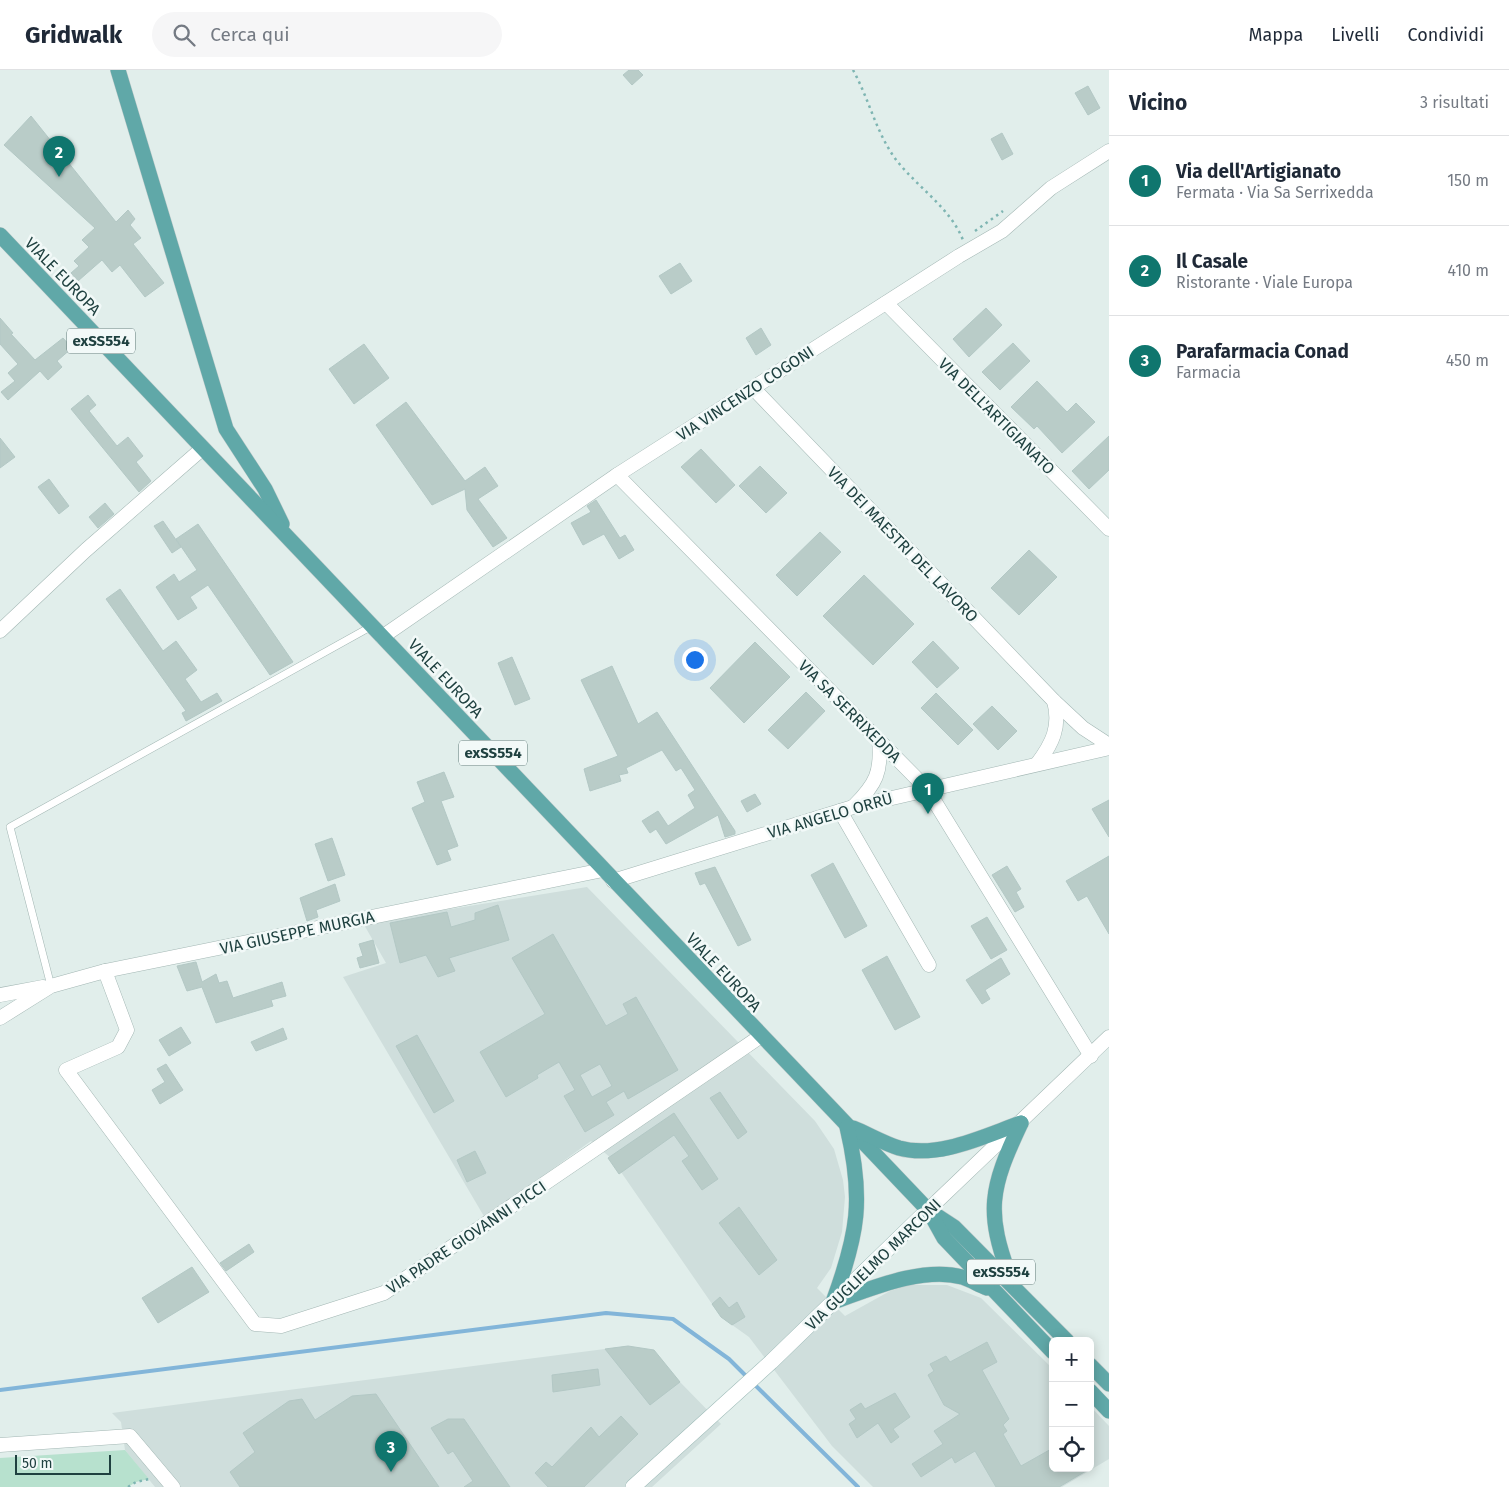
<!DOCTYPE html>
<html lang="it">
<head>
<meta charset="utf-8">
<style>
  :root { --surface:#fff; --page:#f6f6f7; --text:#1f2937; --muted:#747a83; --line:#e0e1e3; --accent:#0f766e }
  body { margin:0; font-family:"Fira Sans",sans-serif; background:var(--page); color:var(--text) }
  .controls { position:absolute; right:15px; bottom:15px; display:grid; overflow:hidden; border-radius:8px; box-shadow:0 2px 12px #0003 }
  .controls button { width:45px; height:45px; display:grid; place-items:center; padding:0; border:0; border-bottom:1px solid var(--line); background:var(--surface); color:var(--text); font:25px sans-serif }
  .scale { position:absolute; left:15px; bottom:12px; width:96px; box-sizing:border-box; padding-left:5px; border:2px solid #1f4140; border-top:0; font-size:14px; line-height:18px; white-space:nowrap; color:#1f4140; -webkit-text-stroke:4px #f2f9f8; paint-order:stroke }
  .you { position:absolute; left:694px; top:589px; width:18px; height:18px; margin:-12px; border:4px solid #fff; border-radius:50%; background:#1a73e8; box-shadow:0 0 0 8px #1a73e833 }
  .badge { display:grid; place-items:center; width:32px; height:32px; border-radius:50%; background:var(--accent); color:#fff; font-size:16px; font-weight:700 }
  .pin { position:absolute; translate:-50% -41px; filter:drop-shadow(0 1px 2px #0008) }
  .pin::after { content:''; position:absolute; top:26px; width:18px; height:15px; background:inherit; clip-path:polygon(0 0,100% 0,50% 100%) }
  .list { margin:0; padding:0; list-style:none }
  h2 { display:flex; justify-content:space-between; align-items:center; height:65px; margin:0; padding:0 20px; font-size:21px }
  h2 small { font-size:16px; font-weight:400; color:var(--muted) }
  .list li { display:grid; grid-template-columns:32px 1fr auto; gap:15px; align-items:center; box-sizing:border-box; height:90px; padding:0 20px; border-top:1px solid var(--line) }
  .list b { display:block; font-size:19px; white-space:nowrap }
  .list p { margin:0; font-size:16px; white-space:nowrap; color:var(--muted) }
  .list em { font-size:16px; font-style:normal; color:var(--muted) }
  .icon { flex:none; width:28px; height:28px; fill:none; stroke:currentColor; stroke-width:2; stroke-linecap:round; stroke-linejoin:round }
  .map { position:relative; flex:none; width:1109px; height:1417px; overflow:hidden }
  header { display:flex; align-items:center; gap:30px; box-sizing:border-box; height:70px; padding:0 25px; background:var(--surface); border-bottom:1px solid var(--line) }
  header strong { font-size:24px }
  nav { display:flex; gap:28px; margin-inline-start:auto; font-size:18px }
  .search { width:350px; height:45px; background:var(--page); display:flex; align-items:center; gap:12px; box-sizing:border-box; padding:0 18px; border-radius:28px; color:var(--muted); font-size:19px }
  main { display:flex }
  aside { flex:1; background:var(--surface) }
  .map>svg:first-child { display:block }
</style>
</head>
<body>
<header>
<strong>Gridwalk</strong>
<div class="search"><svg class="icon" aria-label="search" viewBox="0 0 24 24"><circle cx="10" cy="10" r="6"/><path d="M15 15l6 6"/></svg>Cerca qui</div>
<nav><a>Mappa</a><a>Livelli</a><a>Condividi</a></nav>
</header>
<main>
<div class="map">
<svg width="1109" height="1417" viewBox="0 0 1109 1417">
  <rect width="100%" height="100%" fill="#e1eeeb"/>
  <g fill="#cfdedc">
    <path d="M587,817L815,1051L834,1079L843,1110L845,1127L842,1162L831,1198L817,1218L845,1246L890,1221L909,1215H947L981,1228L1053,1299V1398H1090V1336L1109,1356V1389L1062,1417H873L832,1376L749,1267L721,1247L612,1089L591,1071L485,1148L343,907L386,893L363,853Z"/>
    <path d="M628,1276L680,1312L721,1354L652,1417H155L125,1380L121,1352L112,1343Z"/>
  </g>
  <path fill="#b7e1ce" d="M125,1380L149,1409L136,1412L128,1417H0V1388Z"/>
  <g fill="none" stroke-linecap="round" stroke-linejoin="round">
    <g stroke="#82b5d9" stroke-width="4">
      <path d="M753,1313L858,1417"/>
      <path d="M0,1320L606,1243L673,1249L729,1289L748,1308"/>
    </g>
  </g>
  <g fill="#b9ccc8" stroke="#b3c8c5" fill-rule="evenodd">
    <path d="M629,0H638L643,5L632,15L623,5Z"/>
    <path d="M1088,16L1100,38L1088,45L1075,23Z"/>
    <path d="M31,46L116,152L128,140L135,149L130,155L141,168L133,174L164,213L145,227L120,195L112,202L102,190L78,211L71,203L79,196L74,191L89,177L82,170L95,158L4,75Z"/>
    <path d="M1002,63L1013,84L1002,90L991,69Z"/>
    <path d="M680,193L692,211L671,224L659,206Z"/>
    <path d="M986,238L1002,255L969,287L953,269Z"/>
    <path d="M0,248L13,263L11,264L35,290L63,268L72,278L57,291L62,297L48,310L40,301L8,330L1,322L15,311L8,303L18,294L0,274Z"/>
    <path d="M761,258L771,275L756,285L746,268Z"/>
    <path d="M1013,273L1030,291L1000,320L982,302Z"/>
    <path d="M364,274L389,308L354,334L329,299Z"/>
    <path d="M1037,311L1067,342L1076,333L1095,352L1062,383L1037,356L1034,359L1011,337Z"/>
    <path d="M88,325L96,335L89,341L117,376L128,367L143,386L136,392L151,411L139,422L71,339Z"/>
    <path d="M406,332L465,411L485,397L498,416L478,429L507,468L493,477L467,440L465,419L432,435L376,355Z"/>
    <path d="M1109,366V400L1089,419L1072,401Z"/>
    <path d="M0,368L15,387L0,398Z"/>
    <path d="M701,379L735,415L716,433L681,397Z"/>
    <path d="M760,396L787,423L766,443L739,416Z"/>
    <path d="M49,409L69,436L59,444L38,417Z"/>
    <path d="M596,430L620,468L625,465L634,480L619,489L604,464L583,475L571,453L591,442L587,436Z"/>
    <path d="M105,433L114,444L98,458L89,447Z"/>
    <path d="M163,451L181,477L172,483L154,456Z"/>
    <path d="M198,454L293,592L270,605L208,515L190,527L197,538L178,550L156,517L174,504L179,512L197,500L176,469Z"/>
    <path d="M820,462L841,482L797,526L776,505Z"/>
    <path d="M1029,480L1057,507L1019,545L991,518Z"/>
    <path d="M864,505L914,554L873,595L823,546Z"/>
    <path d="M120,519L163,581L176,571L197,600L185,609L201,632L217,623L222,631L186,651L182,643L186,641L106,529Z"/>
    <path d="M933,571L959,598L937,618L912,592Z"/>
    <path d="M755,572L790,607L744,653L710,618Z"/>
    <path d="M512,587L530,629L515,635L498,593Z"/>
    <path d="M612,596L638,654L657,642L735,761V764L725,767L718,745L666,774L656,759L650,763L642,751L658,741L668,756L695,738L688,725L695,720L681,698L676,701L662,680L626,698L628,703L619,705L621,711L590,721L584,699L618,686L581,610Z"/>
    <path d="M806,622L825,641L788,679L768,660Z"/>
    <path d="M936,623L973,660L958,675L921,638Z"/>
    <path d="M992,636L1017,661L998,680L973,654Z"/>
    <path d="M444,702L454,727L441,731L458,776L447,780L451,790L437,795L412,738L425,732L417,712Z"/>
    <path d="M755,724L761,734L747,742L741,731Z"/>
    <path d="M1109,730V767L1092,739Z"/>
    <path d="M332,768L345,805L328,811L315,774Z"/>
    <path d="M1109,786V864L1087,826L1078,831L1066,811Z"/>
    <path d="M833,793L867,856L845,868L811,805Z"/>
    <path d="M1007,796L1021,819L1016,822L1024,837L1015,842L992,805Z"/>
    <path d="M715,797L751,870L738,876L705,813L700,815L695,803Z"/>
    <path d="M335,814L340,831L316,840L318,847L307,851L300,828Z"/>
    <path d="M498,835L509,870L449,888L455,901L438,907L426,885L400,893L390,853L447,842L451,857L475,850V843Z"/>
    <path d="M987,847L1007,880L991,889L971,856Z"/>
    <path d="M553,864L606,956L628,944L623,934L636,927L678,1000L628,1029L624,1021L606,1032L614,1045L585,1062L564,1026L575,1020L559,992L537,1005L538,1008L506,1027L480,982L545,944L512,888ZM600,994L612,1016L592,1027L580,1005Z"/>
    <path d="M373,870L379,893L360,898L357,888L363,886L359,874Z"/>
    <path d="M887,886L920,947L895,960L862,900Z"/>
    <path d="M1001,888L1010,904L985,920L990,929L982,934L966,910Z"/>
    <path d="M196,892L202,912L216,904L219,913L227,911L233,928L282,912L286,926L271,930L273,936L216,953L202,917L187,921L177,896Z"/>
    <path d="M181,957L191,973L169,986L159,970Z"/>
    <path d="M283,958L287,969L256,981L251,972Z"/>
    <path d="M417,965L454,1031L434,1043L396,976Z"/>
    <path d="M166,994L183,1020L160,1034L152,1020L165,1012L157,999Z"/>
    <path d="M720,1022L747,1062L738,1069L710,1028Z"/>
    <path d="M674,1043L718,1109L702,1120L682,1091L689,1086L674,1065L619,1104L608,1088Z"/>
    <path d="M475,1081L486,1103L467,1112L457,1090Z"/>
    <path d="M739,1137L777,1190L759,1205L719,1153Z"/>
    <path d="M249,1174L254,1182L226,1201L220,1193Z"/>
    <path d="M192,1197L209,1222L158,1253L142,1228Z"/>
    <path d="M720,1227L729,1238L737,1232L745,1247L732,1255L721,1247L712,1234Z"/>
    <path d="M987,1272L997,1292L982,1300L1009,1349L1003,1355L1007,1361L1003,1364L1021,1396L1053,1378V1398H1091L1059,1417H996L975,1381L955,1393L952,1387L921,1407L912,1394L943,1374L934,1361L960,1344L944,1335L928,1305L934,1301L930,1294L946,1286L950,1292Z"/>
    <path d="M628,1276L654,1280L680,1312L650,1335L605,1279Z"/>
    <path d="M598,1299L600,1315L553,1322L552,1305Z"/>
    <path d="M895,1323L910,1347L893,1359L899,1367L891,1373L878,1353L857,1368L849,1354L856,1349L850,1340L861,1333L865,1339Z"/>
    <path d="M376,1324L439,1417H240L230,1402L255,1382L243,1363L289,1331L302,1329L315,1350L352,1326Z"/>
    <path d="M621,1346L638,1364L584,1417H548L535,1403L546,1392L552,1397L591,1357L599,1367Z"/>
    <path d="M448,1349H464L510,1417H464L473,1411L453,1381L448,1384L431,1358Z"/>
  </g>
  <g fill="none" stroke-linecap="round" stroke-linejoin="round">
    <defs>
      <path id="lane" d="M51,916L10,757L372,556"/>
      <g id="street">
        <path d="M886,233L1109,459"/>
        <path d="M753,318L1054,631L1083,658L1109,675"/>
        <path d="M617,405L927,719L1091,986"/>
        <path d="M0,561L86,480L203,378"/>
        <path d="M382,567L617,405L959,186L1002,161L1051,118L1109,81"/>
        <path d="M1037,694C1052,674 1061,657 1054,631"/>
        <path d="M854,736C876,714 882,702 879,670"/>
        <path d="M840,741L929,895"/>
        <path d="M613,811L853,737L1109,678"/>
        <path d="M105,901L127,960L118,977L66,1000L255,1254L281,1256L384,1223L761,966"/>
        <path d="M0,925L43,917"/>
        <path d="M0,948L51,916L105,901L603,800"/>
        <path d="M928,1140L1109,967"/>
        <path d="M0,1375L130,1366L173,1417"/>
      </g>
      <path id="secondary" d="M633,1417L771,1292L928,1140"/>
      <g id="primary">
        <path d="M118,0L226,359L265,419L282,454"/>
        <path d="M0,165L928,1140L954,1157L1067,1271"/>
        <path d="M853,1058C868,1064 883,1073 899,1078C938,1089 984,1066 1021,1053"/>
        <path d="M929,1141L944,1168L1053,1282"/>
        <path d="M1011,1210C985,1141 990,1119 1021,1053"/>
        <path d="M833,1232C858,1164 864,1129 847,1057"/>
        <path d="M833,1232C870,1219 923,1196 962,1207C971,1210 979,1215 987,1218"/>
        <path d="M1090,1295L1109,1314"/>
        <path d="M1090,1321L1109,1341"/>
      </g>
    </defs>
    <use href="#lane" stroke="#a3b7b4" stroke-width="8"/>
    <use href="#street" stroke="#a3b7b4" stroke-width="15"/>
    <use href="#secondary" stroke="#9ebbb8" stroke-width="16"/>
    <use href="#primary" stroke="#c0caca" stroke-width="16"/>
    <g stroke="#7eb5b2" stroke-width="2.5" stroke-dasharray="2.5 4" stroke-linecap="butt">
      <path d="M853,0C868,27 875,58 892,84C912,114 949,135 963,170"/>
      <path d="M975,161L1003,141"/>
      <path d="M128,1417L136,1412L149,1409"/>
    </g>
    <use href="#lane" stroke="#fff" stroke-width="7"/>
    <use href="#street" stroke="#fff" stroke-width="14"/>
    <use href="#secondary" stroke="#fff" stroke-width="15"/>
    <use href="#primary" stroke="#60a8a8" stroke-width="15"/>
  </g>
  <g text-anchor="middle" stroke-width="5" stroke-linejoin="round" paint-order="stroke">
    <g fill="#f2f9f8" stroke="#5e7877" stroke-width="1">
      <rect x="67" y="258.5" width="68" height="25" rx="4"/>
      <rect x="459" y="670.5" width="68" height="25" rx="4"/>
      <rect x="967" y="1189.5" width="68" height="25" rx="4"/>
    </g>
    <g font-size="15" font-weight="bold" fill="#1f4140">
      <text x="101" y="276">exSS554</text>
      <text x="493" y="688">exSS554</text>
      <text x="1001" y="1207">exSS554</text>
    </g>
    <g font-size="16" fill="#1f4140" stroke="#f2f9f8">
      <text transform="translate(63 206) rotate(46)" y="6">VIALE EUROPA</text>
      <text transform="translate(745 323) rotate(-33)" y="6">VIA VINCENZO COGONI</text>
      <text transform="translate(997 346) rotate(45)" y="6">VIA DELL'ARTIGIANATO</text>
      <text transform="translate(903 474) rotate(46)" y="6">VIA DEI MAESTRI DEL LAVORO</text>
      <text transform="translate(446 608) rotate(47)" y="6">VIALE EUROPA</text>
      <text transform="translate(850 641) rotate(45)" y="6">VIA SA SERRIXEDDA</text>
      <text transform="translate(830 745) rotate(-16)" y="6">VIA ANGELO ORRÙ</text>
      <text transform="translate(297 862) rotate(-12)" y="6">VIA GIUSEPPE MURGIA</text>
      <text transform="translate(724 902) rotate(47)" y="6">VIALE EUROPA</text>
      <text transform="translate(466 1167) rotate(-34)" y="6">VIA PADRE GIOVANNI PICCI</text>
      <text transform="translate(873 1194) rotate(-44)" y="6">VIA GUGLIELMO MARCONI</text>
    </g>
  </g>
</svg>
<div class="controls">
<button>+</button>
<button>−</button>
<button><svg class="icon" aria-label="locate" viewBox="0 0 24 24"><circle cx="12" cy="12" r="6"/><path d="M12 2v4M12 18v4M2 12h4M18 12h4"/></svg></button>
</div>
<div class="scale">50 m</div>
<div class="you"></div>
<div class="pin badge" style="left:928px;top:744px">1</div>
<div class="pin badge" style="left:59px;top:107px">2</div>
<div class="pin badge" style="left:391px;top:1402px">3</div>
</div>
<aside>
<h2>Vicino<small>3 risultati</small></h2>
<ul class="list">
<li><span class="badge">1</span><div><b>Via dell'Artigianato</b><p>Fermata · Via Sa Serrixedda</p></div><em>150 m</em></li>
<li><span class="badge">2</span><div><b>Il Casale</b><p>Ristorante · Viale Europa</p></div><em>410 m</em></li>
<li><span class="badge">3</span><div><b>Parafarmacia Conad</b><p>Farmacia</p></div><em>450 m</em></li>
</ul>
</aside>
</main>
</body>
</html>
